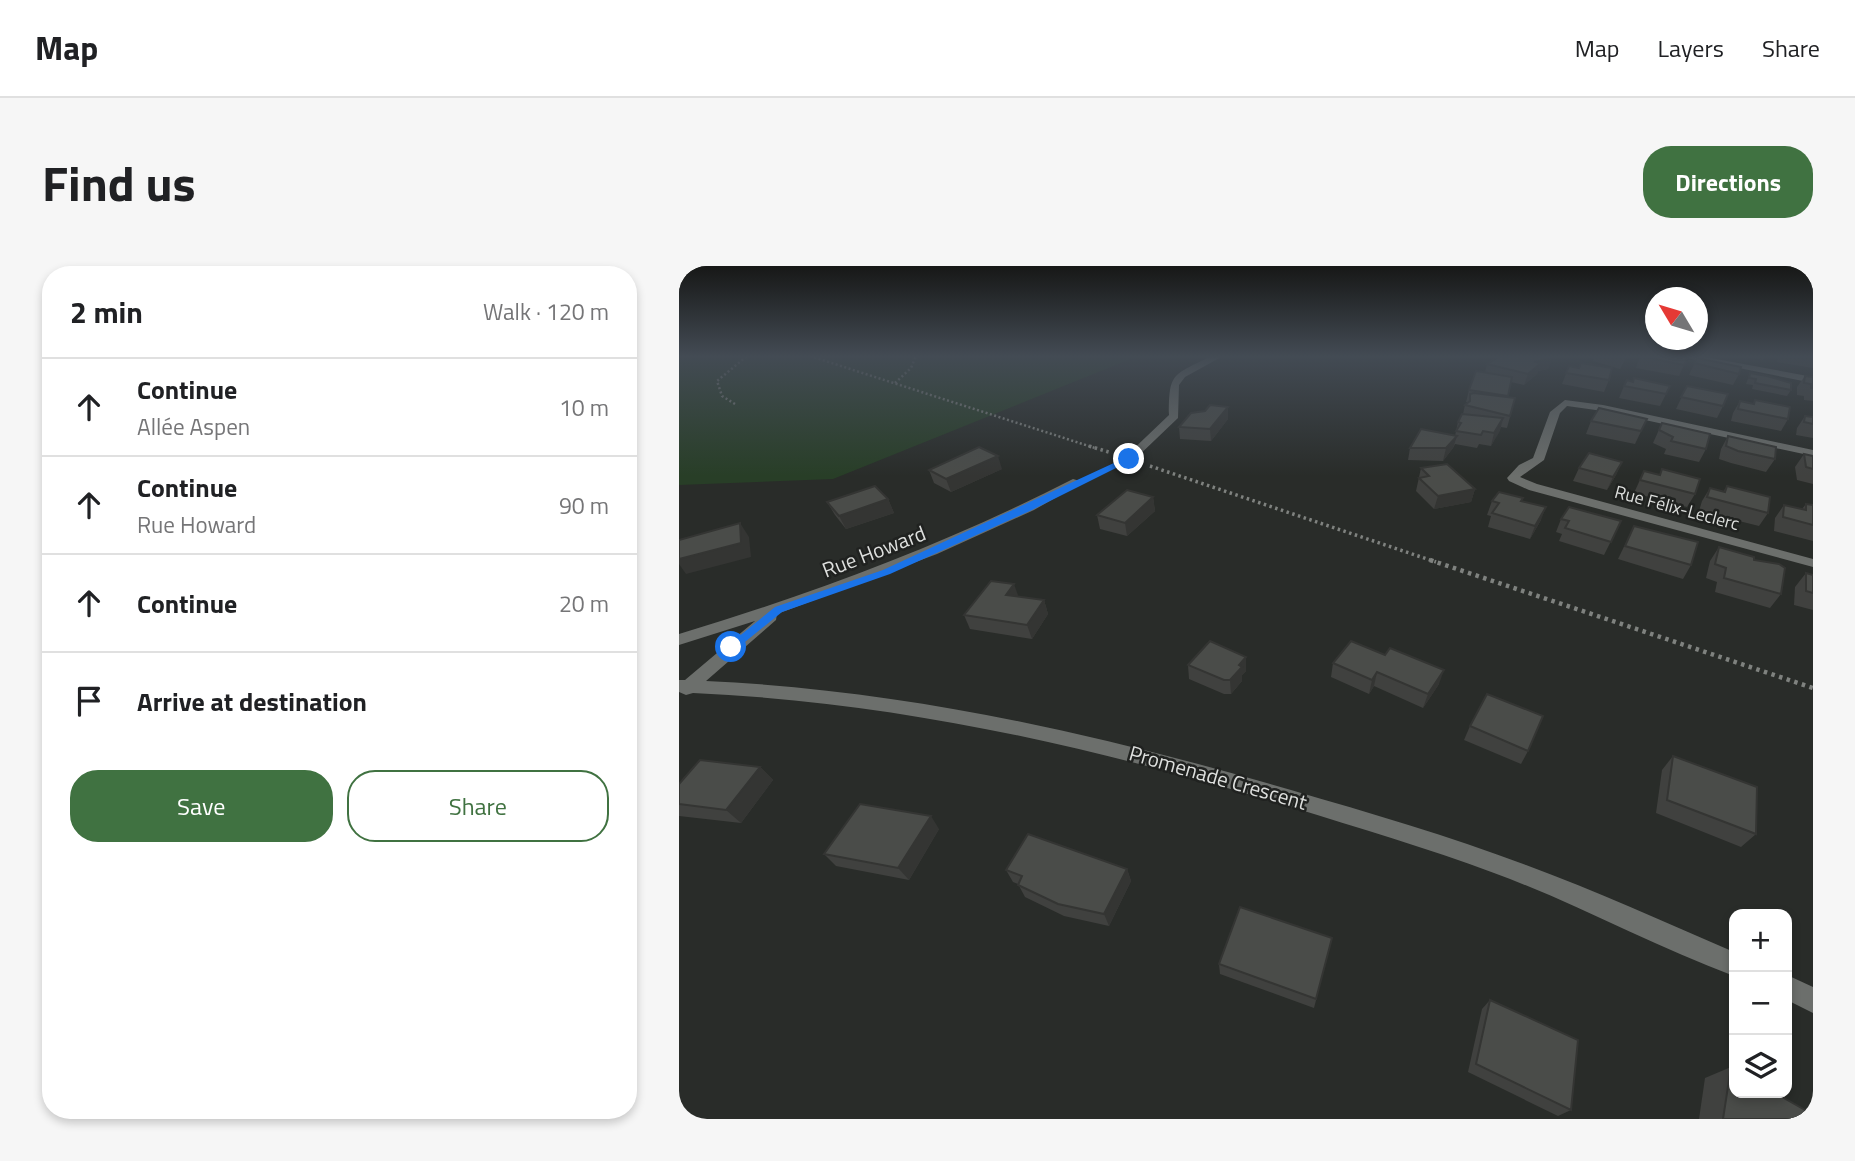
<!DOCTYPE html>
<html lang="en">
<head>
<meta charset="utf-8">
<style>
  :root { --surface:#fff; --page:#f6f6f6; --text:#202124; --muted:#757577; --line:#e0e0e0; --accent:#407241 }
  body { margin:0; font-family:"Titillium Web",sans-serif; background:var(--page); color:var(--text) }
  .controls { position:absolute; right:21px; bottom:21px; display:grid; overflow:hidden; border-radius:14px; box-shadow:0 4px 10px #0003 }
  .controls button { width:63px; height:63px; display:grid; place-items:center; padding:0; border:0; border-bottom:2px solid var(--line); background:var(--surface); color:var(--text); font:35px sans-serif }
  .compass { position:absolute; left:966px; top:21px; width:63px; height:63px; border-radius:50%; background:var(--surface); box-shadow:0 4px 10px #0003; rotate:308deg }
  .stop { position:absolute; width:21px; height:21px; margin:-16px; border:5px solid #1a73e8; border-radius:50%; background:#fff }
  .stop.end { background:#1a73e8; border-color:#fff; box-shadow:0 2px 7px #0008 }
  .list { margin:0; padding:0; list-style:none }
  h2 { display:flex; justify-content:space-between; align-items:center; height:91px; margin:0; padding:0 28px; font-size:30px }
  h2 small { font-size:23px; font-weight:400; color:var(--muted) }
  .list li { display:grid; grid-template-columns:46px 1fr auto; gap:21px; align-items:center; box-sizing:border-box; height:98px; padding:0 28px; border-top:2px solid var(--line) }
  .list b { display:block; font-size:26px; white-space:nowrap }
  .list p { margin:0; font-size:23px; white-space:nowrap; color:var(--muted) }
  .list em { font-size:23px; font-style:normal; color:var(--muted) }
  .actions { display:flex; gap:14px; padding:21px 28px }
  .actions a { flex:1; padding:16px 0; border:2px solid var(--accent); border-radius:28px; text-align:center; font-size:24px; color:var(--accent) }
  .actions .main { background:var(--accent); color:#fff }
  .icon { flex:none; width:38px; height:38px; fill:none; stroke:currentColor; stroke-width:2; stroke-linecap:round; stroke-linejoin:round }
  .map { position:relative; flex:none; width:1134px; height:853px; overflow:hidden; border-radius:28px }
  header { display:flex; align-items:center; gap:42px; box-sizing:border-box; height:98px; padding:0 35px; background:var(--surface); border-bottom:2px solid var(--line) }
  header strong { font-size:33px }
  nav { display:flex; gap:38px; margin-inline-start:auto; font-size:24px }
  .intro { display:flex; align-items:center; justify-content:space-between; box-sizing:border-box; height:168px; padding:0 42px }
  h1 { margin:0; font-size:49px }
  .button { padding:18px 32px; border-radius:28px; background:var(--accent); color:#fff; font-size:24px; font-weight:700 }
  main { display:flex; gap:42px; padding:0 42px }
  aside { flex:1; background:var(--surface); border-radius:28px; box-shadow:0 4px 10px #0003 }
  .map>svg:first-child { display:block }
</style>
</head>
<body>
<header>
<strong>Map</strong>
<nav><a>Map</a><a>Layers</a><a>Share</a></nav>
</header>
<div class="intro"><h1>Find us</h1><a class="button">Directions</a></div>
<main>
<aside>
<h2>2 min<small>Walk · 120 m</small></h2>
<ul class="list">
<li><svg class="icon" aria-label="ahead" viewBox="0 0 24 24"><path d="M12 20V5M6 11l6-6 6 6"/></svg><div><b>Continue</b><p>Allée Aspen</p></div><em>10 m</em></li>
<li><svg class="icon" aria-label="ahead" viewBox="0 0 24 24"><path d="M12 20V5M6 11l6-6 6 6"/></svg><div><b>Continue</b><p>Rue Howard</p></div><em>90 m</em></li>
<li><svg class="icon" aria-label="ahead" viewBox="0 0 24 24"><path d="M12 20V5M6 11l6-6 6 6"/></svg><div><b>Continue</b></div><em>20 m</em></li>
<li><svg class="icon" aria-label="arrive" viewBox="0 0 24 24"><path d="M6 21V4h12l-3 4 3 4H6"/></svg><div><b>Arrive at destination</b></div></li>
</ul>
<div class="actions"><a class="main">Save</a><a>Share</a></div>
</aside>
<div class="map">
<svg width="1134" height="853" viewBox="0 0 1134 853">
  <rect width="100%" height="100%" fill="#292c29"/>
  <path fill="#283e27" d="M0,90H459L154,213L0,219Z"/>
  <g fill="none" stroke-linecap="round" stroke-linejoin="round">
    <g stroke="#7f827f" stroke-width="2.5" stroke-dasharray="2 2.5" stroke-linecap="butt">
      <path d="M131,90L416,182"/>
      <path d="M216,117L232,102L237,90"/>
      <path d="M56,138L43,130L38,115L68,90"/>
    </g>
    <g stroke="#7f827f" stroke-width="3.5" stroke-dasharray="2.5 3.5" stroke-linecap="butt">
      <path d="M410,180L433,187"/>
      <path d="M471,200L757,296"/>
      <path d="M415,209L436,199"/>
    </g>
    <path stroke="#7f827f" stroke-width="4.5" stroke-dasharray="3.5 4.5" stroke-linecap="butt" d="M751,294L1134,422"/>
    <g fill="#6c6f6c" fill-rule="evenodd">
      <path d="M532,90H544L506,111L500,119L499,152L454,195H446V191L490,149C490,105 494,110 532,90Z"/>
      <path d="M1000,90H1021L1134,111V117Z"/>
      <path d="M886,134L924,139L1134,184V190L924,145L888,140L881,147L865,194L841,211L858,218L1134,293V301L850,224L830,215L828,212L840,199L854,192L871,146Z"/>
      <path d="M394,213L404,216L355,244L258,288L98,348L97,354L27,415C227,424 420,468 612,524C691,547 770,570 847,599C917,625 986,656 1055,686V710C974,680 897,637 815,607C748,582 680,562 612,541C416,481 219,436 14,427L7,429L0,426V414H6L76,355L0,379V368C136,327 267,278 394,213Z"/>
      <path d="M1108,709L1134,721V747L1108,734Z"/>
    </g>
  </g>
  <g fill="#40413f">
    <path d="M948,90L941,103L914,95L915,92L909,91Z"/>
    <path d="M961,90H1009L1000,110L957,102Z"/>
    <path d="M1062,90H1086L1084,94Z"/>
    <path d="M1099,90H1134V102L1098,96Z"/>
    <path d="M873,92L869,103L859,105L858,108L845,119L832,116L829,131L836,132L828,162L822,161L812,180L800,178L798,182L776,178L774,182L764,195L729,194L731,182L776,170L779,156L784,148L786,139L789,136H787L790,124L806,107L808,98Z"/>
    <path d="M1018,92L1060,108L1054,119L1010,109Z"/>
    <path d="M890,100L930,114L925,126L883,118Z"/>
    <path d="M1071,107L1112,124L1108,130L1073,123L1074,119L1067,118Z"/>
    <path d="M1126,110L1134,111V135L1125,134V130L1118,129V121Z"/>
    <path d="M945,120H991L981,140L940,132Z"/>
    <path d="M1008,120L1044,140L1038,152L997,143Z"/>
    <path d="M1076,134L1109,153L1102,165L1052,155L1054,147L1061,135L1074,138Z"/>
    <path d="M1126,150L1134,151V172L1117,169L1118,162Z"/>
    <path d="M549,153L532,175L501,173L500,161Z"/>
    <path d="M968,153L956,178L907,168L912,155Z"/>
    <path d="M983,157L1027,183L1020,196L985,188L987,183L974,177Z"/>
    <path d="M1049,170L1096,193L1087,206L1052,197L1040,193L1042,183Z"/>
    <path d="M1125,188L1134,190V218L1118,214L1116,201Z"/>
    <path d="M943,196L937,209L928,224L894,215L900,202Z"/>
    <path d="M742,202L796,223L792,236L755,243L737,225Z"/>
    <path d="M323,203L272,226L255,217L250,204Z"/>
    <path d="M965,205L1016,228L1008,241L955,227Z"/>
    <path d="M1048,220L1089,247L1080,260L1020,245L1023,235L1031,222L1044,226Z"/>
    <path d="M474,231L476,245L448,270L421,263L418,249Z"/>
    <path d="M209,233L215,247L167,263L156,249L148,236Z"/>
    <path d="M813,235H843L862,254L851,273L809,261L812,250L808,249Z"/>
    <path d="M1127,238L1134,239V275L1095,265L1096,252L1105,239L1123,243Z"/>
    <path d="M882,253L942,255L925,289L880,275L883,268L877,266Z"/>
    <path d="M955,260L1012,299L1004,313L939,293Z"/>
    <path d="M1040,281L1075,294L1102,328L1091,342L1036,326L1038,316L1027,312L1031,295Z"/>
    <path d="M1127,307L1134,309V344L1115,339L1116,321Z"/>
    <path d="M339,331L365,334L369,348L353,373L291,363L285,349Z"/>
    <path d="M654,397L760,418L744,442L695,420L690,428L652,411Z"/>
    <path d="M509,399L567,405L563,409V415L552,428H545L510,413Z"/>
    <path d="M791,460L849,485L842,498L785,474Z"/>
    <path d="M994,490L1077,568L1062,581L977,547L983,504Z"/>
    <path d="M81,501L94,514L62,557L0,550V518Z"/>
    <path d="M260,563L230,614L157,600L145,588Z"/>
    <path d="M448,603L452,615L430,660L385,650L346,631L339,618L334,616L327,604Z"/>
    <path d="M653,672L635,742L541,708L540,698Z"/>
    <path d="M811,734L892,844L879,850L789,806L803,743Z"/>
    <path d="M1052,801L1133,853H1020L1026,812Z"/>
  </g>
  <g fill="#343533">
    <path d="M873,92L869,103L859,105L858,108L845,119L849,108L855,96Z"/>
    <path d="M549,141V153L532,175L531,163Z"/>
    <path d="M824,152L821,165L812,180L815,167Z"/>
    <path d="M778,170L774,182L764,195L767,182Z"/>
    <path d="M319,190L323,203L272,226L267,213Z"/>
    <path d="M943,196L937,209L928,224L934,211Z"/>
    <path d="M796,223L792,236L755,243L759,230Z"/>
    <path d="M474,231L476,245L448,270L446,257Z"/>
    <path d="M209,233L215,247L167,263L160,250Z"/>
    <path d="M867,241L862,254L851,273L856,260Z"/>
    <path d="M61,257L70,271L72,291L7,308L0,298V293Z"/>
    <path d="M335,318L340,332L327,329Z"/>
    <path d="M365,334L369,348L353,373L348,359Z"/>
    <path d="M567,391V405L563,409V415L552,428L551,414L560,399Z"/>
    <path d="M765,404L760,418L744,442L749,428Z"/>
    <path d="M698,406L695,420L690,428L693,414Z"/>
    <path d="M81,501L94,514L62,557L47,544Z"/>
    <path d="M252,550L260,563L230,614L219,602Z"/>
    <path d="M448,603L452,615L430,660L425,648Z"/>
  </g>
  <g fill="#4a4c49" stroke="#343533" stroke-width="2">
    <path d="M821,90H870L873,92L855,96L862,97L849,108L808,98Z"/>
    <path d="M961,90H1009L1005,99Z"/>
    <path d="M1018,92L1062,101L1060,108L1015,97Z"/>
    <path d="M902,97L933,102L930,114L887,107L890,100L900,102Z"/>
    <path d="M797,105L833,111L829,130L790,124Z"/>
    <path d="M1071,107L1088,110L1112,117V124L1076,117L1077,113L1070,112Z"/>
    <path d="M1126,110L1134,111V122H1132V118L1125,117Z"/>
    <path d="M955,112L991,120L987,128L945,120L948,114L954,116Z"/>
    <path d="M1008,120L1049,128L1044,140L1002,131Z"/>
    <path d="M795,127L836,132L831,150L786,139L791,135V128Z"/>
    <path d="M1076,134L1111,141L1109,153L1059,143L1061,135L1075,138Z"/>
    <path d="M531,139L549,141L531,163L500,161L512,147L526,145Z"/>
    <path d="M920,142L968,153L962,165L912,155Z"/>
    <path d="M783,148L824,152L815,167L804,165L802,169L777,165L782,157L779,156Z"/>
    <path d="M1126,150L1134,151V158L1125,156Z"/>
    <path d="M983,157L1031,168L1027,183L992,175L994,171L980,164Z"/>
    <path d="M742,163L778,170L767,182H731Z"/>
    <path d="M1049,170L1097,181L1096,193L1059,185L1047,180Z"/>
    <path d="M300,181L319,190L267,213L250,204Z"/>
    <path d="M910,187L943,196L934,211L900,202Z"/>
    <path d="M1125,188L1134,190V203L1127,201Z"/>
    <path d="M768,198L796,223L759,230L740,212L750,210L742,202Z"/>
    <path d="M983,203L1021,213L1016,228L961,214L965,205L981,209Z"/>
    <path d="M196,220L209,233L160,250L148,236Z"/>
    <path d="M1048,220L1091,231L1089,247L1028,231L1031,222L1046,226Z"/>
    <path d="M448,224L474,231L446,257L418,249Z"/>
    <path d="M820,226L844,232L842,235L867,241L856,260L813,247L820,237L813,235Z"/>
    <path d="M1127,238L1134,239V259L1104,251L1105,239L1127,244Z"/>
    <path d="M890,241L942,255L932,276L886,262L890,255L882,253Z"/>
    <path d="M61,257L62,277L0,293V274Z"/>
    <path d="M955,260L1019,276L1012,299L946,280Z"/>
    <path d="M1040,281L1075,291V294L1100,298L1106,302L1102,328L1045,312L1047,302L1036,298Z"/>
    <path d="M1127,307L1134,309V327L1127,325Z"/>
    <path d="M312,315L335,318L327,329L365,334L348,359L285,349Z"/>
    <path d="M531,375L567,391L560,399L563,401L551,414H545L509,399Z"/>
    <path d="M672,375L706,389L711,382L765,404L749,428L698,406L693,414L654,397Z"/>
    <path d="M808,428L864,450L849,485L791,460Z"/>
    <path d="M994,490L1078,521L1077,568L988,534Z"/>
    <path d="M21,494L81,501L47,544L0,538V518Z"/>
    <path d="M181,538L252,550L219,602L145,588Z"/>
    <path d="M349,568L448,603L425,648L379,638L339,619L343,610L327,604Z"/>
    <path d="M561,641L653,672L637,733L540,698Z"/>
    <path d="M811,734L899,774L892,844L797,798Z"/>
    <path d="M1052,801L1055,803V827H1096L1133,848V853H1044Z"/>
  </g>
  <linearGradient id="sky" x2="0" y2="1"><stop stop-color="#171817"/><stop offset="0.43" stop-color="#434b54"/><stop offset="1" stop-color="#434b54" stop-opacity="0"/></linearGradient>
  <rect width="1134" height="210" fill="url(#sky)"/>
  <path fill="#1a73e8" d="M450,190L453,194L353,244L211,308L103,346L56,384L47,381L96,341L204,304Z"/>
  <g text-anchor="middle" stroke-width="5" stroke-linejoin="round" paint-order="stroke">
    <g font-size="18" fill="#dddfdd" stroke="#202220">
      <text transform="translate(998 242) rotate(15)" y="6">Rue Félix-Leclerc</text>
    </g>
    <g font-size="21" fill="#dddfdd" stroke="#202220">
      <text transform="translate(195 286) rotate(-21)" y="7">Rue Howard</text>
      <text transform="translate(539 512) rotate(16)" y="7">Promenade Crescent</text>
    </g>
  </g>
</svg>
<div class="controls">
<button>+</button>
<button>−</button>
<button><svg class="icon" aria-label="layers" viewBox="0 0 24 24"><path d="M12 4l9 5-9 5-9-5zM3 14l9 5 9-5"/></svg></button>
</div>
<svg class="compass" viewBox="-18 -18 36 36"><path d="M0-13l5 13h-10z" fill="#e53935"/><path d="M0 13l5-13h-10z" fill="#757577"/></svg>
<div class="stop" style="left:52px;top:381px"></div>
<div class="stop end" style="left:450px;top:193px"></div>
</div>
</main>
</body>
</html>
